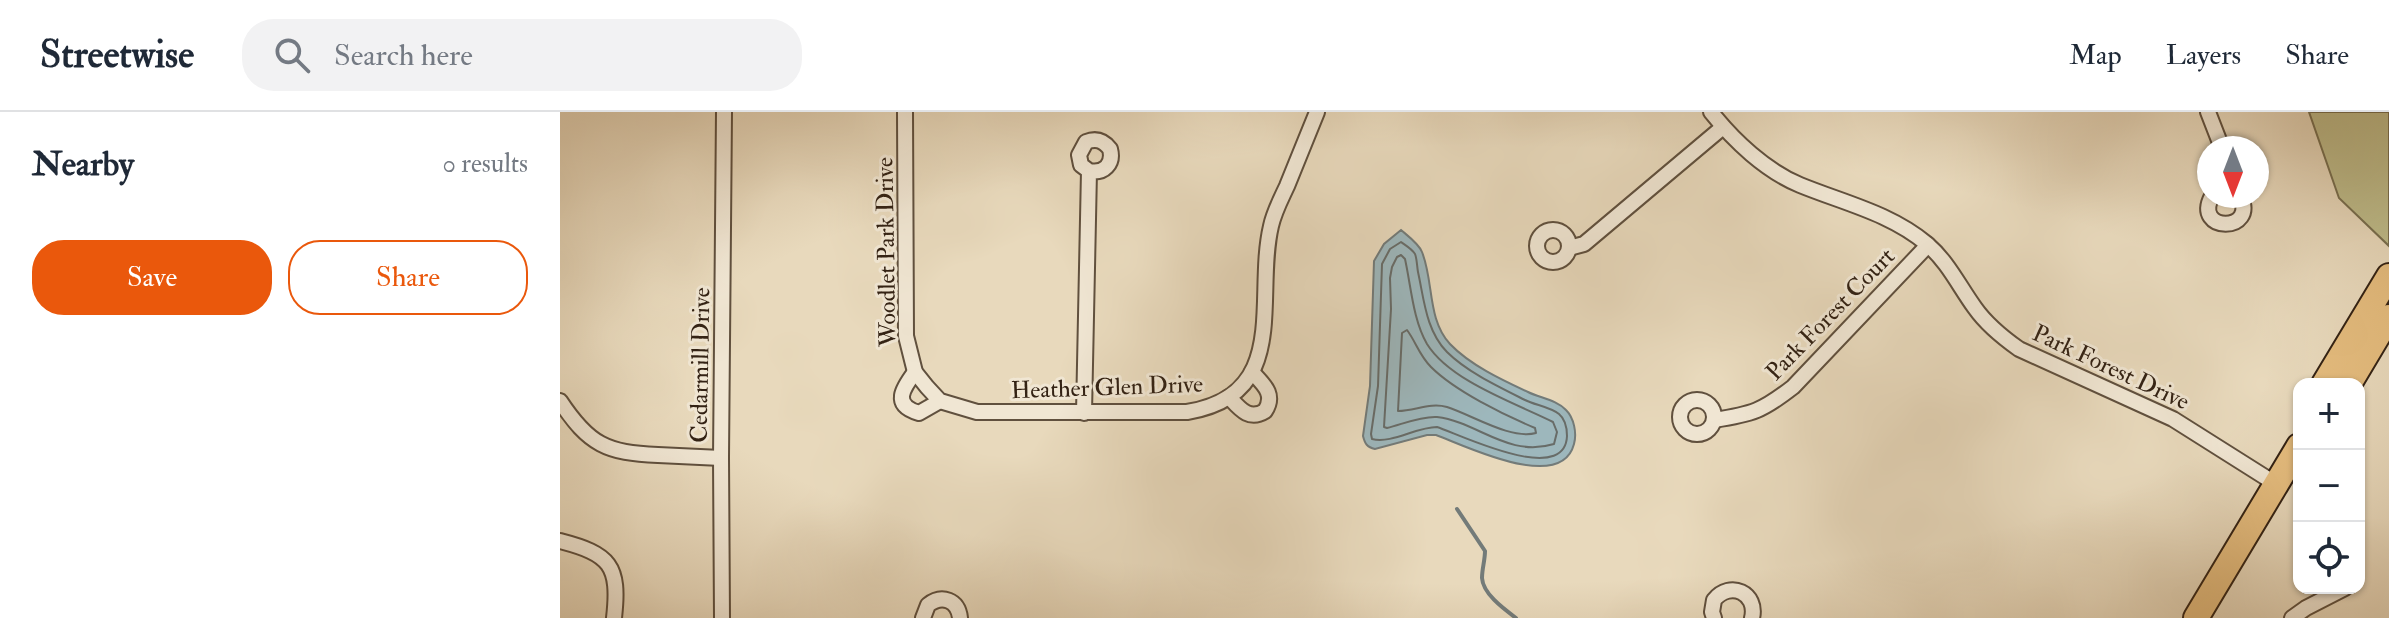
<!DOCTYPE html>
<html lang="en">
<head>
<meta charset="utf-8">
<style>
  :root { --surface:#fff; --page:#f2f2f3; --text:#1f2937; --muted:#747a83; --line:#e0e1e3; --accent:#ea580c }
  body { margin:0; font-family:"IM FELL Double Pica",serif; background:var(--page); color:var(--text) }
  .controls { position:absolute; right:24px; bottom:24px; display:grid; overflow:hidden; border-radius:16px; box-shadow:0 2px 6px #0004 }
  .controls button { width:72px; height:72px; display:grid; place-items:center; padding:0; border:0; border-bottom:2px solid var(--line); background:var(--surface); color:var(--text); font:40px sans-serif }
  .compass { position:absolute; left:1637px; top:24px; width:72px; height:72px; border-radius:50%; background:var(--surface); box-shadow:0 2px 6px #0004; rotate:180deg }
  .list { margin:0; padding:0; list-style:none }
  h2 { display:flex; justify-content:space-between; align-items:center; height:104px; margin:0; padding:0 32px; font-size:34px }
  h2 small { font-size:26px; font-weight:400; color:var(--muted) }
  .actions { display:flex; gap:16px; padding:24px 32px }
  .actions a { flex:1; padding:18px 0; border:2px solid var(--accent); border-radius:32px; text-align:center; font-size:28px; color:var(--accent) }
  .actions .main { background:var(--accent); color:#fff }
  .icon { flex:none; width:44px; height:44px; fill:none; stroke:currentColor; stroke-width:2; stroke-linecap:round; stroke-linejoin:round }
  .map { position:relative; flex:none; width:1829px; height:506px; overflow:hidden }
  header { display:flex; align-items:center; gap:48px; box-sizing:border-box; height:112px; padding:0 40px; background:var(--surface); border-bottom:2px solid var(--line) }
  header strong { font-size:38px }
  nav { display:flex; gap:44px; margin-inline-start:auto; font-size:28px }
  .search { width:560px; height:72px; background:var(--page); display:flex; align-items:center; gap:20px; box-sizing:border-box; padding:0 28px; border-radius:32px; color:var(--muted); font-size:30px }
  main { display:flex }
  aside { flex:1; background:var(--surface) }
  .map>svg:first-child { display:block }
</style>
</head>
<body>
<header>
<strong>Streetwise</strong>
<div class="search"><svg class="icon" aria-label="search" viewBox="0 0 24 24"><circle cx="10" cy="10" r="6"/><path d="M15 15l6 6"/></svg>Search here</div>
<nav><a>Map</a><a>Layers</a><a>Share</a></nav>
</header>
<main>
<aside>
<h2>Nearby<small>0 results</small></h2>
<ul class="list">
</ul>
<div class="actions"><a class="main">Save</a><a>Share</a></div>
</aside>
<div class="map">
<svg width="1829" height="506" viewBox="0 0 1829 506">
  <rect width="100%" height="100%" fill="#e8d9bc"/>
  <filter id="stains"><feTurbulence type="fractalNoise" baseFrequency=".0025" numOctaves="4"/><feColorMatrix values="0 0 0 0 .2 0 0 0 0 .09 0 0 0 0 .02 0 0 0 .5 -.17"/></filter>
  <radialGradient id="worn" r=".72"><stop offset=".6" stop-color="#630" stop-opacity="0"/><stop offset="1" stop-color="#630" stop-opacity=".3"/></radialGradient>
  <path fill="#bebc8b" stroke="#786f50" stroke-width="2" d="M1749,0H1829V134L1779,86Z"/>
  <path fill="#9db7bc" stroke="#737b79" stroke-width="2" d="M841,118C848,124 859,132 862,140C874,170 867,207 890,232C910,253 942,268 968,280C980,286 997,288 1006,298C1014,306 1017,321 1014,332C1001,382 904,333 876,323H867L815,337C807,335 805,332 803,324L810,274L814,149L824,132Z"/>
  <g fill="none" stroke-linecap="round" stroke-linejoin="round">
    <g stroke="#686c68" stroke-width="2">
      <path d="M841,130C845,133 852,137 855,142C857,147 857,155 858,160C864,187 866,219 887,240C907,260 939,275 965,288C975,293 990,295 999,302C1005,307 1007,316 1007,324C1005,375 899,322 877,315C856,315 832,332 812,327L811,322L818,274L822,152L830,137Z"/>
      <path d="M841,143L845,147C851,174 853,208 867,232C890,269 955,291 993,310L997,320L994,332C948,346 918,310 877,305C861,304 843,312 827,316L824,315L831,197L830,166L832,155L837,145Z"/>
      <path d="M847,218C856,230 859,243 871,255C895,279 944,303 975,316L976,321C951,328 912,303 887,295C870,290 855,299 838,299L842,221Z"/>
    </g>
    <path stroke="#737b79" stroke-width="4" d="M897,397L925,439C925,448 922,457 922,466C923,482 944,497 956,506"/>
    <defs>
      <g id="street">
        <path d="M345,0L346,224L355,260L367,275L380,289L417,300H627C732,283 694,186 711,114C714,100 721,87 727,74C737,49 747,25 757,0"/>
        <path d="M1151,0C1174,29 1206,59 1240,73C1284,91 1330,101 1367,132C1388,150 1399,174 1415,196C1427,213 1442,225 1459,237L1613,307L1716,372"/>
        <path d="M1648,0L1662,36"/>
        <path d="M1652,84C1632,121 1699,121 1680,84"/>
        <circle cx="993" cy="134" r="16"/>
        <path d="M1009,136L1024,132L1163,15"/>
        <path d="M355,260C343,276 331,293 359,301L380,289"/>
        <path d="M669,285C680,297 689,309 705,299C716,282 703,272 692,260"/>
        <circle cx="1137" cy="305" r="17"/>
        <path d="M0,289C29,333 47,341 98,343C119,344 140,345 161,346"/>
        <path d="M524,301L529,59L521,53L519,43L526,30C536,26 543,28 550,37C554,52 544,62 529,59"/>
        <path d="M1154,308C1193,302 1202,299 1233,275L1368,133"/>
        <path d="M0,429C50,442 60,453 54,506"/>
        <path d="M162,506L161,346L164,0"/>
        <path d="M363,506L368,493C382,482 398,488 400,506"/>
        <path d="M1154,506L1152,500L1154,488C1170,468 1198,481 1192,506"/>
        <path d="M1732,506L1746,496L1785,476"/>
      </g>
      <g id="primary">
        <path d="M1764,272L1829,164"/>
        <path d="M1789,272L1829,205"/>
        <path d="M1636,506L1739,334"/>
      </g>
    </defs>
    <use href="#street" stroke="#60503e" stroke-width="18"/>
    <use href="#primary" stroke="#332214" stroke-width="28"/>
    <use href="#street" stroke="#f0e6d3" stroke-width="14"/>
    <use href="#primary" stroke="#e4bc7e" stroke-width="24"/>
  </g>
  <g text-anchor="middle" stroke-width="6" stroke-linejoin="round" paint-order="stroke">
    <g font-size="24" fill="#332214" stroke="#f0e6d3">
      <text transform="translate(326 140) rotate(-91)" y="8">Woodlet Park Drive</text>
      <text transform="translate(1270 202) rotate(-46)" y="8">Park Forest Court</text>
      <text transform="translate(140 253) rotate(-89)" y="8">Cedarmill Drive</text>
      <text transform="translate(1551 255) rotate(25)" y="8">Park Forest Drive</text>
      <text transform="translate(547 275) rotate(-2)" y="8">Heather Glen Drive</text>
    </g>
  </g>
  <rect width="100%" height="100%" filter="url(#stains)"/>
  <rect width="100%" height="100%" fill="url(#worn)"/>
</svg>
<div class="controls">
<button>+</button>
<button>−</button>
<button><svg class="icon" aria-label="locate" viewBox="0 0 24 24"><circle cx="12" cy="12" r="6"/><path d="M12 2v4M12 18v4M2 12h4M18 12h4"/></svg></button>
</div>
<svg class="compass" viewBox="-18 -18 36 36"><path d="M0-13l5 13h-10z" fill="#e53935"/><path d="M0 13l5-13h-10z" fill="#747a83"/></svg>
</div>
</main>
</body>
</html>
